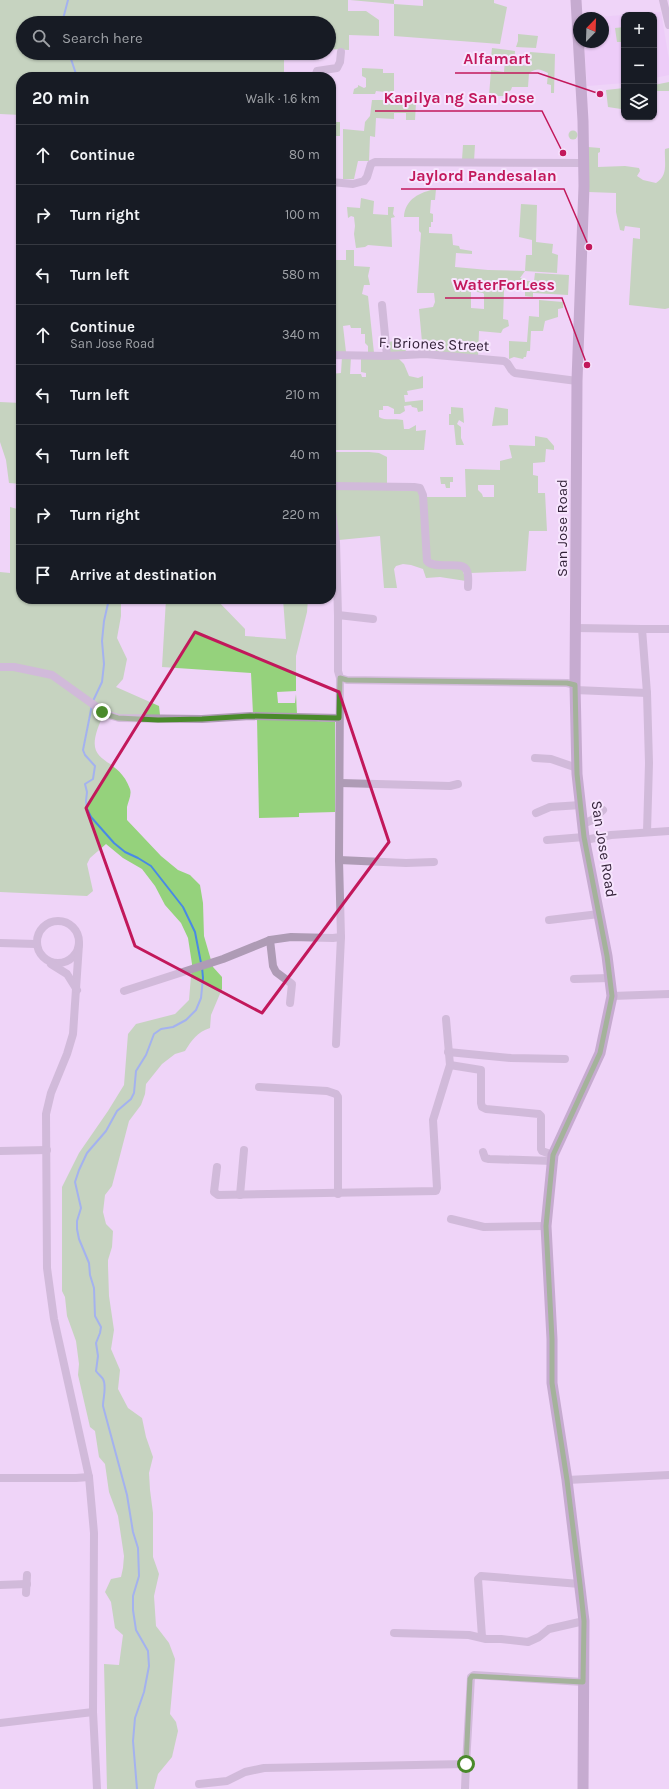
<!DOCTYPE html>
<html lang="en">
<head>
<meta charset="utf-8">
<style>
  :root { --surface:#171b24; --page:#20242c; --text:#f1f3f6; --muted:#9ea1a6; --line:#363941 }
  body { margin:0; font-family:Karla,sans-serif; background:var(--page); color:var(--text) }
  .controls { position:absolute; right:12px; top:12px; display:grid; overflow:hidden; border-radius:8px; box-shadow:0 1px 3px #0004 }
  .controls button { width:36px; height:36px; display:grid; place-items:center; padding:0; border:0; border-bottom:1px solid var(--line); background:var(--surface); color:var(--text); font:20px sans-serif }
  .compass { position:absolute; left:573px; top:12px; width:36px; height:36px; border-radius:50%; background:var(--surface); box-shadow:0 1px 3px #0004; rotate:23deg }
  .stop { position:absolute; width:12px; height:12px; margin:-9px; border:3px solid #4a8a2b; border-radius:50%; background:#fff }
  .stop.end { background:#4a8a2b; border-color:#fff; box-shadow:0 1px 4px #0008 }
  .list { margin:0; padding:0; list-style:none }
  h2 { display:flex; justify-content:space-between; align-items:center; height:52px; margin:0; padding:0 16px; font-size:17px }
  h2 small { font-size:13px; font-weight:400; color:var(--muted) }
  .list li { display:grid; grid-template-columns:26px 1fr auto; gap:12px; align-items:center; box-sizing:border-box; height:60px; padding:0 16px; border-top:1px solid var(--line) }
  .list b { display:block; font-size:15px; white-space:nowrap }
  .list p { margin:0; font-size:13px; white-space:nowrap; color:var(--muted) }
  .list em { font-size:13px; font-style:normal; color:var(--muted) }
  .icon { flex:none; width:22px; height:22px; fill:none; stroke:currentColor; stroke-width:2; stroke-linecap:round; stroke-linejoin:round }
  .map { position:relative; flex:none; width:669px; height:1789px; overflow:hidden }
  .search { position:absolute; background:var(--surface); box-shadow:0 1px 3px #0004; left:16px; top:16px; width:320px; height:44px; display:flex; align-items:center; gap:10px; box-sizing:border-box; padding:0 14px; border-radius:22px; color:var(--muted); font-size:15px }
  .panel { position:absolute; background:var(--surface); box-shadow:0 1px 3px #0004; left:16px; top:72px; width:320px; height:532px; border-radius:16px }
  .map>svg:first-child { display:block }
</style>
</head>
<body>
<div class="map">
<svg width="669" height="1789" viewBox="0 0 669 1789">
  <rect width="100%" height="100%" fill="#efd4f8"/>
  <path fill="#eac3f8" d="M661,12L669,60V75L654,78V15H624V83L587,86L584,42H603V18H598V17Z"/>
  <g fill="#95d27c" fill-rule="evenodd">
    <path d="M0,0H348V11H366L379,20V36L349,35V50L329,49V23H314V21H299L298,23H23V53H284V76L313,75V77H21V115L0,114Z"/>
    <path d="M350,0H394V4L423,6V0H494V3L507,7L500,44L394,36V4Z"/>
    <path d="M624,27V42H617L615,28Z"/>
    <path d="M518,34L538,36L536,48L516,47L518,41Z"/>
    <path d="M492,48L515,51L514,64L528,66L530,52L555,54L554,93H551V85L547,84L548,73C539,69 538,68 529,73L528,87H512L511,90L503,96H489L491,70L504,72L505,59L491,57Z"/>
    <path d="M362,68L383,69V73H394V102L416,103L415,120H406V113H394V119L376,118L375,137L370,136L369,161H358L354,179H343V129L364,131L365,122L370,116L372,100H385V92L376,91L375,94H353L354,89L358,87V85L364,88L366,87V78L362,76Z"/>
    <path d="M669,82V91H654V85Z"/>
    <path d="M624,88V102L621,105V109L608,107L606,90Z"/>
    <rect x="331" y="122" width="9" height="14"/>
    <circle cx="573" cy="135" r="4.5"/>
    <path d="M463,145H475L474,161L462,160Z"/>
    <path d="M588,147L600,148V152L598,153V167L625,166L639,168L640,171L637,176L643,180L656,183C669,175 664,162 665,149L669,148V308L665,309L629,305L633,238L640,239V228L625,226L624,231L620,230L616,212V193L589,192Z"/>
    <path d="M436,189L435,200H431L430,213L433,214V222H431V227H429V233L452,234L453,245L459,246L460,249L472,251V254L456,253L455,267L488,270L525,271L526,255H532V240L519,237L521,204L537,205L536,242L553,244L552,253L558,255L557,273L525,271L520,278H526L527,281H530L529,288L533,289L535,273L569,275L568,295L533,293V297L525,296V291L521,290V287H507L504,290L503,319L508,320L509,326L503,329L501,333L479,331L478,357L423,353L419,309L433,307L435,302L434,293H417L421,233L419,231V217H404C405,199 420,192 436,189ZM471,291L483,293L484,294V309L471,308Z"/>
    <path d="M361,198L374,201L373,214L388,215V207H394L393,214L395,217L391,218L392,247L368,245L365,247L356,248L354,234L355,226L354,217L351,216L348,218L347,207L360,208Z"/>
    <path d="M346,250H354V266L370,267L368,276L370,285H364L362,294L368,296L374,353H368V346L365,343V334H361V328H351L350,325L343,326L346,352H331V260H346Z"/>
    <path d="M539,300L563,302V308L558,309V317L545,321L543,331H531L530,351H527L526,357H524L523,359L514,357L509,359V341L527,342L529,316L539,317Z"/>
    <path d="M405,340L406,354L390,355L387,342Z"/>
    <path d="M342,357H351L350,374H361L362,377H366V373L361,372V358L399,359L404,364L409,376L418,378L423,376V388L407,391L408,395H404L405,402L423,400V411L418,412L417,408L412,407L411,405L404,406L405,411L400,414H394V409L388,406H383V410H379V417C385,421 395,418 403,420L404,429H409L416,425V431L426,430L424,450H331V423H334L335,401H331V374L341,373Z"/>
    <path d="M0,402L21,403V484L9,483L6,460L0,442Z"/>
    <path d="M451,407L463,408L464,423L459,420L457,424L461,427V438L464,445H456L454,425H449V414H451Z"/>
    <path d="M495,407L508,409V425L492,426Z"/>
    <path d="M535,436L547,438L554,446V450L546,449L545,462L533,463V475L538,476V493H545L547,531H529L526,571L470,573L429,559L425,497H466L465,469L500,470V461L512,458L509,445L535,446ZM478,485H494V497H483L482,494L478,490Z"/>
    <path d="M336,452H369L379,453L387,457V486L331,484L332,466L336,465Z"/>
    <path d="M440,477H453V482H450V488H446L445,484H441Z"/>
    <path d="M331,488L420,491L424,559L462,568L466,581L440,577L426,578L423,569L411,565L403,564L396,566L394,569L397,588H384L380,536L339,540C336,523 331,505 331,488Z"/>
    <path d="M10,507L21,510V599H121V616L117,638L127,659L123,679L116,687L159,706L160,715H120L106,710C75,770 116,750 130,789C132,795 128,802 127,807C127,811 127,816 127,820L161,856L178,870L190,875L200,885L203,903L204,936L213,967L222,977V989L211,1015L210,1028C197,1032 192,1040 185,1051L175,1054L162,1064L146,1084L145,1094L141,1105L129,1121L112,1186L105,1195L103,1212L106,1224L113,1231L112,1247L108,1260V1266L109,1296L114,1330L111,1349L120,1370L118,1389L128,1408L142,1418L146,1437L153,1457L149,1473L150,1490L153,1513V1557L159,1574L154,1596L156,1626L169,1643L175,1659L170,1714L176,1722L178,1731L172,1757L158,1774L154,1789H107L104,1664L119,1665L123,1635L115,1628L111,1602L105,1592L111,1579L121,1577L123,1568L124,1556L118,1516L109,1492L105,1464L99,1457L95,1431L90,1427L78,1375L79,1364L76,1341L67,1316L65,1297L62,1291V1187L79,1153L108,1111L124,1085L128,1034L136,1024L175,1014L189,1000L192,964L188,938L181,923L165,905L155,886L142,869L123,858L106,844L90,858L87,864L93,891L87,896L0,892V572L10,573Z"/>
    <path d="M166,599H216L245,629V636L286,639L283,599H308L307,612L296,656V691L277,692L278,703H295L296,694L297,714H253L251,673L162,667Z"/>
    <path d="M257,718L335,722V812L299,813V817L259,818Z"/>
  </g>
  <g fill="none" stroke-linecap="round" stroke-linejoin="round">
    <g stroke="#498ae5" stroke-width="2">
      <path d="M62,23L68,0"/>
      <path d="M69,53L77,77"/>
      <path d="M93,701L102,682L104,664L102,641L104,621L109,599"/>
      <path d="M92,705L83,750L85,755L95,766L93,779L85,784L87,792L86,801L87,809L91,817L114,843L125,852L138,858L151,866L183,907L195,932L201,963"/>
      <path d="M137,1789L133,1741L135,1718L144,1692L149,1666L148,1651L136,1630L133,1610V1596L139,1576L138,1548L133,1532L127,1495L103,1406C103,1398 107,1386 103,1379C101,1376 98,1374 96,1371L98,1356L96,1343L100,1333L101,1327L95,1316L94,1288L90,1275L89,1263L79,1239L77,1229V1221L81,1208L75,1182L79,1170L87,1153L106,1131L117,1111L131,1099L134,1093L136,1071L146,1055L154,1034L161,1029L173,1027L186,1020L196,1010L201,998L203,978L202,967"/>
    </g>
    <g stroke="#ae9bb5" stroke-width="8">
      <path d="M663,0L669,25"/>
      <path d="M315,77L317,71L337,68L340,62L341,52"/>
      <path d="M331,182L353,184L364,181L367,177L371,164L375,162L584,163"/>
      <path d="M382,305L387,356"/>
      <path d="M331,355L387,356L425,354L504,361C510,363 509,370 515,373L577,381"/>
      <path d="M331,486L414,487L420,488L423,495L427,561C436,571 463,559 467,571C469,576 468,582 468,587"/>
      <path d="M338,615L373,619"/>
      <path d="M576,628L642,629L647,693L649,763L647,832"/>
      <path d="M642,629H669"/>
      <path d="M0,667H14L52,675L108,715L119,718L202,719L250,716L339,718"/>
      <path d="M340,678L347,680L567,683L575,685"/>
      <path d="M575,690L647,693"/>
      <path d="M535,758L551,759L577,768"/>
      <path d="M340,783L450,786L458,784"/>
      <path d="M536,813L550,807L581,805"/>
      <path d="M583,824L592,820L603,810"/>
      <path d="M547,840L584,837"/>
      <path d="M585,840L611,835L669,831"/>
      <path d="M339,860L406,863L434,862"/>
      <path d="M549,920L599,914"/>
      <circle cx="58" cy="942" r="21"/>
      <path d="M270,940L273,966L276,972L292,984L290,1003"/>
      <path d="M0,943L36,944"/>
      <path d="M79,944L73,1034L67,1054L51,1093L46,1114L47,1268L54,1319L89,1477L94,1533L93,1712L97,1789"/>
      <path d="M51,964L67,974L77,990"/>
      <path d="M574,979L609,978"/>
      <path d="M124,991L223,959L270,940L291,937L333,938L341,937L339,860L340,678L338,671V615L336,542L331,505"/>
      <path d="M612,996L669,994"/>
      <path d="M336,1044L341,937"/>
      <path d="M448,1052L511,1058L565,1059"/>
      <path d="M450,1065L481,1070V1103L482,1107L486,1109L539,1114L541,1116V1149L542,1151L553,1155"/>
      <path d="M259,1087L327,1091L336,1094L338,1097V1194"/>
      <path d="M0,1151L47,1150"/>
      <path d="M483,1152L485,1158L489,1159L553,1161"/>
      <path d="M217,1167L214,1192L218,1195L436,1191L437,1188L433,1120L450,1065L446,1019"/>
      <path d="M240,1195L244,1150"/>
      <path d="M451,1219L484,1227L546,1226"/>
      <path d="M0,1478H76L89,1477"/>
      <path d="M567,1480L669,1475"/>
      <path d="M0,1585L27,1584"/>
      <path d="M26,1593L27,1575"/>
      <path d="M394,1633L469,1635L486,1639H501L528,1642L539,1637L549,1629L584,1621"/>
      <path d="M482,1637L478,1579L481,1576L580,1584"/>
      <path d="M0,1723L93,1712"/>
      <path d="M199,1784L227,1781L245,1772L264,1768L466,1764L471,1677L474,1675L583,1682"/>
      <path d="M465,1789L466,1764"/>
    </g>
    <path stroke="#967a9f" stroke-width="11" d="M576,0L583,121L584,186L577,381L575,685L577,774L584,837L607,956L612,996L600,1053L553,1155L546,1226L552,1339V1383L567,1480L584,1621L583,1789"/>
  </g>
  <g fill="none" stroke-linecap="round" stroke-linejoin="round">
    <path stroke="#4a8a2b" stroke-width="5" d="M102,712L108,715L118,718L158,720L202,719L250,716L339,718L340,678L347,680L567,683L575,685L577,774L584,837L607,956L612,996L600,1053L553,1155L546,1226L552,1339V1383L567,1480L580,1584L584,1621L583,1682L472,1676L470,1679L466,1764"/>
  </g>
  <path d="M0 0H669V1789H0ZM195,632L339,692L389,842L262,1013L135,946L86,808Z" fill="#efd4f8" fill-opacity=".55" fill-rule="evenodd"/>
  <path fill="none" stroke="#c2185b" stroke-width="3" stroke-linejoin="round" d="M195,632L339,692L389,842L262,1013L135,946L86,808Z"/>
  <g text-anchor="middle" stroke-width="4" stroke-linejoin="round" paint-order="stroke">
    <g font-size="15" fill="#332239" stroke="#f7e5fe">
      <text transform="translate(434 344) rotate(2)" y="5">F. Briones Street</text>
      <text transform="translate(562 528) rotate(-90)" y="5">San Jose Road</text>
      <text transform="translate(604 849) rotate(81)" y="5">San Jose Road</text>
    </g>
  </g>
  <path fill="none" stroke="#c2185b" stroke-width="1.5" d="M600 94L538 73H455M563 153L542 111H375M589 247L564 189H401M587 365L562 298H445"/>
  <g fill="#c2185b" stroke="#f7e5fe" stroke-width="1.5">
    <circle cx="600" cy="94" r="4"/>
    <circle cx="563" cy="153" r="4"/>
    <circle cx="589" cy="247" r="4"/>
    <circle cx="587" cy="365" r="4"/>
  </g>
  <g font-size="16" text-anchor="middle" font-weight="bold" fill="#c2185b" stroke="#f7e5fe" stroke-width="4" stroke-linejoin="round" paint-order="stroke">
    <text x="497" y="64">Alfamart</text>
    <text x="459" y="103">Kapilya ng San Jose</text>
    <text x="483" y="181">Jaylord Pandesalan</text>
    <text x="504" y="290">WaterForLess</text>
  </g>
</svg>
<div class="controls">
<button>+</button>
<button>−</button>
<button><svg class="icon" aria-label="layers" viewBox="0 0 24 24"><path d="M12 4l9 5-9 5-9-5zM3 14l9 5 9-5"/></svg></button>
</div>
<svg class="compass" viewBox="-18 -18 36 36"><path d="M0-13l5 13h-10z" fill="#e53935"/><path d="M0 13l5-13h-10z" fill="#9ea1a6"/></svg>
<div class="stop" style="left:466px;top:1764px"></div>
<div class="stop end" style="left:102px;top:712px"></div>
<div class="search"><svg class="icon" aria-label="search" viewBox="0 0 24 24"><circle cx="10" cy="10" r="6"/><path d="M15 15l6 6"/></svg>Search here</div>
<section class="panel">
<h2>20 min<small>Walk · 1.6 km</small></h2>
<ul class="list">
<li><svg class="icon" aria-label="ahead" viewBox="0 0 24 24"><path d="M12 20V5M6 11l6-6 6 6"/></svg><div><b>Continue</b></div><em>80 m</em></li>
<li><svg class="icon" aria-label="right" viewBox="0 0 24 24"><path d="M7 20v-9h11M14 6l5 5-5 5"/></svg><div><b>Turn right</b></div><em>100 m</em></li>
<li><svg class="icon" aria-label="left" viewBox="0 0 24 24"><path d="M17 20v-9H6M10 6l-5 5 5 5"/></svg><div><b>Turn left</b></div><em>580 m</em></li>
<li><svg class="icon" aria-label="ahead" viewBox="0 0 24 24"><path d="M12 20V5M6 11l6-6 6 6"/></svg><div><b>Continue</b><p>San Jose Road</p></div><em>340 m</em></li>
<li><svg class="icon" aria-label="left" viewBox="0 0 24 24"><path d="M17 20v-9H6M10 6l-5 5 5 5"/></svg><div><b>Turn left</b></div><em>210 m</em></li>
<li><svg class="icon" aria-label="left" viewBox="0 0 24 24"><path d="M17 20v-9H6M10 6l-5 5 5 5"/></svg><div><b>Turn left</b></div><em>40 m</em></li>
<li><svg class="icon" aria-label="right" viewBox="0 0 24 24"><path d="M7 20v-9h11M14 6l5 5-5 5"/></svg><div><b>Turn right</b></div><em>220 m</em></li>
<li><svg class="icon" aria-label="arrive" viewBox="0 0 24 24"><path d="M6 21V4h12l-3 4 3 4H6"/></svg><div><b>Arrive at destination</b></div></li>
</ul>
</section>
</div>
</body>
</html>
